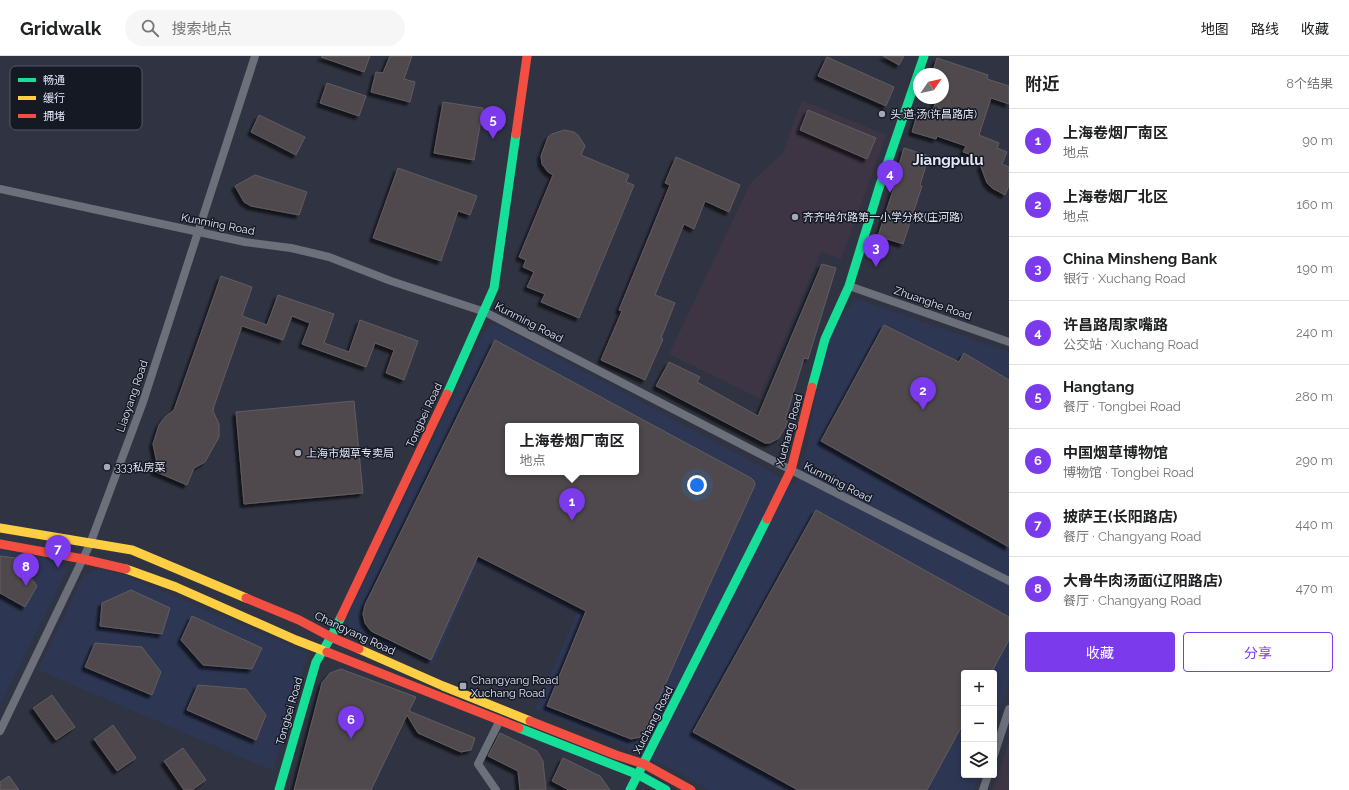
<!DOCTYPE html>
<html lang="zh">
<head>
<meta charset="utf-8">
<style>
  :root { --surface:#fff; --page:#f6f6f6; --text:#202124; --muted:#757577; --line:#e0e0e0; --accent:#7c3aed }
  body { margin:0; font-family:Raleway,"Noto Sans SC",sans-serif; background:var(--page); color:var(--text) }
  .controls { position:absolute; right:12px; bottom:12px; display:grid; overflow:hidden; border-radius:4px; box-shadow:0 2px 6px #0003 }
  .controls button { width:36px; height:36px; display:grid; place-items:center; padding:0; border:0; border-bottom:1px solid var(--line); background:var(--surface); color:var(--text); font:20px sans-serif }
  .compass { position:absolute; left:913px; top:12px; width:36px; height:36px; border-radius:50%; background:var(--surface); box-shadow:0 2px 6px #0003; rotate:56deg }
  .you { position:absolute; left:697px; top:429px; width:14px; height:14px; margin:-10px; border:3px solid #fff; border-radius:50%; background:#1a73e8; box-shadow:0 0 0 6px #1a73e833 }
  .badge { display:grid; place-items:center; width:26px; height:26px; border-radius:50%; background:var(--accent); color:#fff; font-size:13px; font-weight:700 }
  .pin { position:absolute; translate:-50% -33px; filter:drop-shadow(0 1px 2px #0008) }
  .pin::after { content:''; position:absolute; top:21px; width:14px; height:12px; background:inherit; clip-path:polygon(0 0,100% 0,50% 100%) }
  .popup { position:absolute; left:505px; top:367px; width:134px; height:52px; box-sizing:border-box; display:grid; place-content:center; border-radius:4px; background:var(--surface); filter:drop-shadow(0 1px 3px #0005); font-size:13px; white-space:nowrap; color:var(--muted) }
  .popup b { font-size:15px; color:var(--text) }
  .popup::after { content:''; position:absolute; left:50%; top:100%; margin-left:-8px; border:8px solid transparent; border-top-color:var(--surface) }
  .list { margin:0; padding:0; list-style:none }
  h2 { display:flex; justify-content:space-between; align-items:center; height:52px; margin:0; padding:0 16px; font-size:17px }
  h2 small { font-size:13px; font-weight:400; color:var(--muted) }
  .list li { display:grid; grid-template-columns:26px 1fr auto; gap:12px; align-items:center; box-sizing:border-box; height:64px; padding:0 16px; border-top:1px solid var(--line) }
  .list b { display:block; font-size:15px; white-space:nowrap }
  .list p { margin:0; font-size:13px; white-space:nowrap; color:var(--muted) }
  .list em { font-size:13px; font-style:normal; color:var(--muted) }
  .actions { display:flex; gap:8px; padding:12px 16px }
  .actions a { flex:1; padding:9px 0; border:1px solid var(--accent); border-radius:4px; text-align:center; font-size:14px; color:var(--accent) }
  .actions .main { background:var(--accent); color:#fff }
  .icon { flex:none; width:22px; height:22px; fill:none; stroke:currentColor; stroke-width:2; stroke-linecap:round; stroke-linejoin:round }
  .map { position:relative; flex:none; width:1009px; height:734px; overflow:hidden }
  header { display:flex; align-items:center; gap:24px; box-sizing:border-box; height:56px; padding:0 20px; background:var(--surface); border-bottom:1px solid var(--line) }
  header strong { font-size:19px }
  nav { display:flex; gap:22px; margin-inline-start:auto; font-size:14px }
  .search { width:280px; height:36px; background:var(--page); display:flex; align-items:center; gap:10px; box-sizing:border-box; padding:0 14px; border-radius:22px; color:var(--muted); font-size:15px }
  main { display:flex }
  aside { flex:1; background:var(--surface) }
  .map>svg:first-child { display:block }
</style>
</head>
<body>
<header>
<strong>Gridwalk</strong>
<div class="search"><svg class="icon" aria-label="search" viewBox="0 0 24 24"><circle cx="10" cy="10" r="6"/><path d="M15 15l6 6"/></svg>搜索地点</div>
<nav><a>地图</a><a>路线</a><a>收藏</a></nav>
</header>
<main>
<div class="map">
<svg width="1009" height="734" viewBox="0 0 1009 734">
  <defs>
    <filter id="shadow"><feDropShadow dx="-3.5" dy="3.5" stdDeviation="1" flood-color="#0009"/></filter>
  </defs>
  <rect width="100%" height="100%" fill="#303442"/>
  <g fill="#2d3653" fill-rule="evenodd">
    <path d="M860,244L1009,296V629L994,674V617H964V719H979L974,734H710L683,719L619,688L535,653L577,557L478,506L433,609L367,583L358,580L352,576L347,566L351,553L484,276L489,270L496,268L795,429L806,395L822,307L833,274L847,253L854,246ZM508,370H636V416H508Z"/>
    <path d="M0,494L57,505L67,514L0,648Z"/>
    <path d="M99,513L126,520L308,597L273,715L38,614L84,519Z"/>
  </g>
  <g fill="#3d3444">
    <path d="M802,44L886,79L841,203L821,196L759,342L669,298L751,126L783,97Z"/>
    <path d="M1009,686V734H993Z"/>
  </g>
  <g fill="#504a4d" stroke="#605c60" fill-rule="evenodd" filter="url(#shadow)">
    <path d="M322,0H370L364,16L321,1Z"/>
    <path d="M390,0H412L404,23L415,26L410,46L371,36L376,16L383,17Z"/>
    <path d="M883,0H904L899,9Z"/>
    <path d="M827,1L894,31L886,50L818,20Z"/>
    <path d="M937,2L988,19L987,23L1009,30V48L991,42L979,79L999,87L997,92L1007,96L1002,108L1009,111V129L1005,139L992,132L987,127L981,111L984,103L963,96L966,90L937,80L936,83L912,76L917,59L930,63L937,42H943V18H932Z"/>
    <path d="M327,27L366,40L359,60L320,47Z"/>
    <path d="M443,46L483,52L474,104L434,97Z"/>
    <path d="M808,54L876,82L867,103L800,74Z"/>
    <path d="M259,59L305,81L296,99L251,76Z"/>
    <path d="M564,74L574,76L578,79L585,90L581,99L629,119L626,126L634,129L579,262L541,246L545,238L527,231L534,216L523,211L526,204L519,201L553,119L548,116L542,108L541,100L548,81L552,78Z"/>
    <path d="M904,92L929,100L920,129L922,130L903,188L878,180L901,110L899,109Z"/>
    <path d="M676,101L740,129L729,156L705,145L694,173L684,168L655,239L675,247L661,282L663,283L645,324L601,304L622,255L619,254L670,129L665,127Z"/>
    <path d="M398,112L477,140L470,159L458,155L441,205L373,182Z"/>
    <path d="M255,119L307,136L299,159L251,150L244,146L235,130Z"/>
    <path d="M822,208L836,212L808,303L804,302L785,364L788,366L779,382L770,387H765L656,330L669,306L700,321L697,326L758,360Z"/>
    <path d="M221,220L252,231L242,260L267,269L278,239L334,258L324,287L349,296L360,264L418,285L404,324L386,317L394,294L375,287L366,311L302,288L310,267L292,260L283,284L242,270L214,350L213,355L219,368V381L205,406L194,412L187,429L154,415L157,407L153,388L159,369L165,361L174,354Z"/>
    <path d="M884,269L959,306L964,297L1009,324V491L821,385Z"/>
    <path d="M495,284L751,422L754,425L755,429L704,541L644,676L640,681L631,683L547,650L586,555L478,500L431,604L371,575L365,567L363,558L365,549ZM508,370H636V416H508Z"/>
    <path d="M354,345L363,437L244,448L236,356Z"/>
    <path d="M816,454L1009,561V584L991,617H964V666L927,734H798L693,676Z"/>
    <path d="M0,500L16,502L37,530L25,551L0,537Z"/>
    <path d="M131,534L170,552L162,578L100,570L102,547Z"/>
    <path d="M192,560L262,592L252,613L203,609L181,584Z"/>
    <path d="M95,587L142,591L161,616L152,639L85,611Z"/>
    <path d="M341,613L416,641L409,655L475,682L471,694L461,696L418,677L407,659L371,734H294L322,627L330,617Z"/>
    <path d="M198,629L246,633L266,659L256,684L187,654Z"/>
    <path d="M52,639L75,671L56,684L33,652Z"/>
    <path d="M113,669L136,702L117,715L94,683Z"/>
    <path d="M500,677L537,695L543,705L546,734H520L518,715L488,700Z"/>
    <path d="M183,692L206,724L192,734H184L164,705Z"/>
    <path d="M563,702L600,720L610,734H569L552,725Z"/>
    <path d="M9,720L19,734H0V726Z"/>
  </g>
  <g fill="none" stroke-linecap="round" stroke-linejoin="round">
    <g stroke="#6c707a" stroke-width="8">
      <path d="M0,133L245,186L291,192L329,201L391,225L485,256L791,414L1009,525"/>
      <path d="M849,230L1009,286"/>
      <path d="M0,675L90,488L143,346L255,0"/>
      <path d="M994,699L1009,653"/>
      <path d="M496,734L478,708L500,664"/>
      <path d="M983,734L988,719"/>
    </g>
    <g stroke="#16e098" stroke-width="9">
      <path d="M812,331L825,283L849,230L879,132L924,0"/>
      <path d="M447,338L494,232L516,78"/>
      <path d="M519,672L639,719L666,734"/>
      <path d="M279,734L316,606L331,581L341,561"/>
      <path d="M630,734L767,463"/>
    </g>
    <g stroke="#ffcf43" stroke-width="9">
      <path d="M0,472L132,494L246,542"/>
      <path d="M126,513L176,531L296,584L327,596"/>
      <path d="M359,593L443,630L530,665"/>
    </g>
    <g stroke="#f24e42" stroke-width="9">
      <path d="M516,78L527,0"/>
      <path d="M767,463L791,414L812,331"/>
      <path d="M0,488L83,503L126,513"/>
      <path d="M246,542L299,564L331,581L359,593"/>
      <path d="M341,561L447,338"/>
      <path d="M327,596L519,672"/>
      <path d="M530,665L616,699L644,708L691,734"/>
    </g>
  </g>
  <g fill="#a4a9b9" stroke="#151924" stroke-width="1.5">
    <circle cx="882" cy="58" r="4"/>
    <circle cx="795" cy="161" r="4"/>
    <circle cx="298" cy="397" r="4"/>
    <circle cx="107" cy="411" r="4"/>
    <rect x="459" y="626" width="8" height="8" rx="2"/>
  </g>
  <g text-anchor="middle" stroke-width="3" stroke-linejoin="round" paint-order="stroke">
    <g font-size="11" fill="#e3e8f9" stroke="#151924" text-anchor="start">
      <text x="890" y="62">头·道·汤(许昌路店)</text>
      <text x="803" y="165">齐齐哈尔路第一小学分校(庄河路)</text>
      <text x="306" y="401">上海市烟草专卖局</text>
      <text x="115" y="415">333私房菜</text>
      <text x="471" y="628">Changyang Road<tspan x="471" dy="13">Xuchang Road</tspan></text>
    </g>
    <g font-size="11" fill="#e3e8f9" stroke="#151924">
      <text transform="translate(218 168) rotate(11)" y="4">Kunming Road</text>
      <text transform="translate(933 247) rotate(19)" y="4">Zhuanghe Road</text>
      <text transform="translate(529 266) rotate(27)" y="4">Kunming Road</text>
      <text transform="translate(132 340) rotate(-71)" y="4">Liaoyang Road</text>
      <text transform="translate(424 359) rotate(-65)" y="4">Tongbei Road</text>
      <text transform="translate(789 374) rotate(-75)" y="4">Xuchang Road</text>
      <text transform="translate(838 426) rotate(27)" y="4">Kunming Road</text>
      <text transform="translate(355 577) rotate(25)" y="4">Changyang Road</text>
      <text transform="translate(289 655) rotate(-74)" y="4">Tongbei Road</text>
      <text transform="translate(653 664) rotate(-63)" y="4">Xuchang Road</text>
    </g>
    <g font-size="15" font-weight="bold" fill="#e3e8f9" stroke="#151924">
      <text x="948" y="109">Jiangpulu</text>
    </g>
  </g>
  <rect x="10" y="10" width="132" height="64" rx="6" fill="#151924" stroke="#535764" stroke-width="1"/>
  <rect x="18" y="22" width="18" height="4" fill="#16e098"/>
  <rect x="18" y="40" width="18" height="4" fill="#ffcf43"/>
  <rect x="18" y="58" width="18" height="4" fill="#f24e42"/>
  <g font-size="11" fill="#e3e8f9">
    <text x="43" y="28">畅通</text>
    <text x="43" y="46">缓行</text>
    <text x="43" y="64">拥堵</text>
  </g>
</svg>
<div class="controls">
<button>+</button>
<button>−</button>
<button><svg class="icon" aria-label="layers" viewBox="0 0 24 24"><path d="M12 4l9 5-9 5-9-5zM3 14l9 5 9-5"/></svg></button>
</div>
<svg class="compass" viewBox="-18 -18 36 36"><path d="M0-13l5 13h-10z" fill="#e53935"/><path d="M0 13l5-13h-10z" fill="#757577"/></svg>
<div class="you"></div>
<div class="pin badge" style="left:572px;top:465px">1</div>
<div class="popup"><b>上海卷烟厂南区</b>地点</div>
<div class="pin badge" style="left:923px;top:354px">2</div>
<div class="pin badge" style="left:876px;top:211px">3</div>
<div class="pin badge" style="left:890px;top:137px">4</div>
<div class="pin badge" style="left:493px;top:83px">5</div>
<div class="pin badge" style="left:351px;top:683px">6</div>
<div class="pin badge" style="left:58px;top:512px">7</div>
<div class="pin badge" style="left:26px;top:530px">8</div>
</div>
<aside>
<h2>附近<small>8个结果</small></h2>
<ul class="list">
<li><span class="badge">1</span><div><b>上海卷烟厂南区</b><p>地点</p></div><em>90 m</em></li>
<li><span class="badge">2</span><div><b>上海卷烟厂北区</b><p>地点</p></div><em>160 m</em></li>
<li><span class="badge">3</span><div><b>China Minsheng Bank</b><p>银行 · Xuchang Road</p></div><em>190 m</em></li>
<li><span class="badge">4</span><div><b>许昌路周家嘴路</b><p>公交站 · Xuchang Road</p></div><em>240 m</em></li>
<li><span class="badge">5</span><div><b>Hangtang</b><p>餐厅 · Tongbei Road</p></div><em>280 m</em></li>
<li><span class="badge">6</span><div><b>中国烟草博物馆</b><p>博物馆 · Tongbei Road</p></div><em>290 m</em></li>
<li><span class="badge">7</span><div><b>披萨王(长阳路店)</b><p>餐厅 · Changyang Road</p></div><em>440 m</em></li>
<li><span class="badge">8</span><div><b>大骨牛肉汤面(辽阳路店)</b><p>餐厅 · Changyang Road</p></div><em>470 m</em></li>
</ul>
<div class="actions"><a class="main">收藏</a><a>分享</a></div>
</aside>
</main>
</body>
</html>
